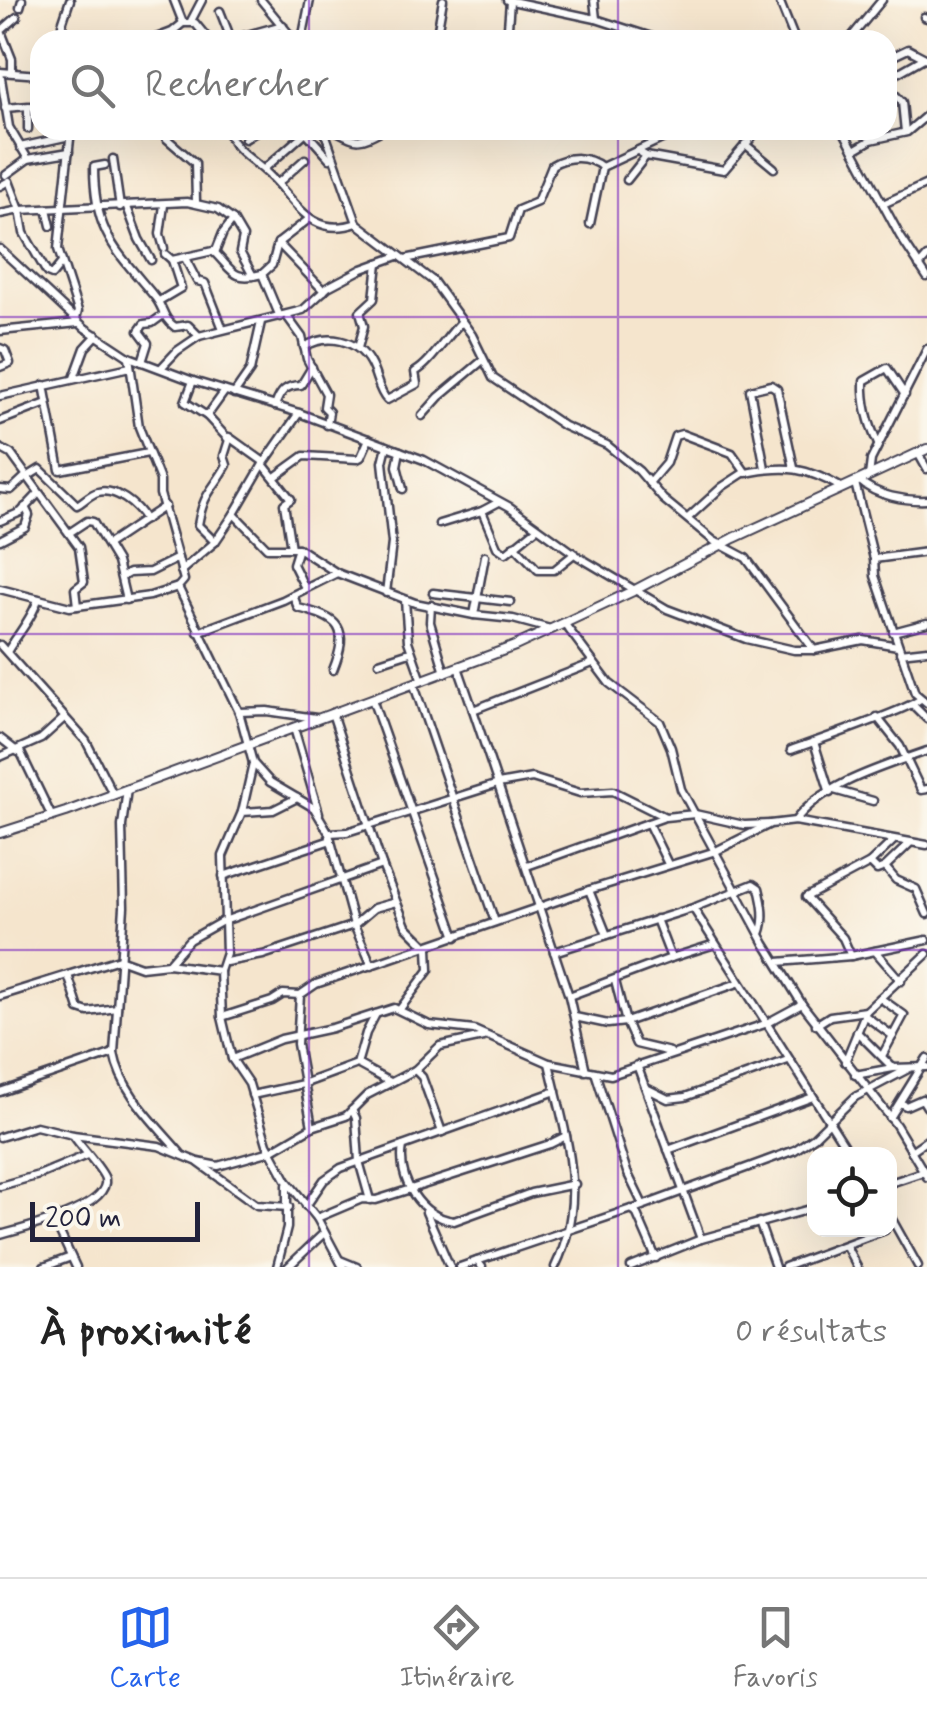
<!DOCTYPE html>
<html lang="fr">
<head>
<meta charset="utf-8">
<style>
  :root { --surface:#fff; --page:#f2f2f2; --text:#222; --muted:#767676; --line:#e0e0e0; --accent:#2563eb }
  body { margin:0; font-family:Mynerve,sans-serif; background:var(--page); color:var(--text) }
  .controls { position:absolute; right:30px; bottom:30px; display:grid; overflow:hidden; border-radius:20px; box-shadow:0 10px 40px #0002 }
  .controls button { width:90px; height:90px; display:grid; place-items:center; padding:0; border:0; border-bottom:2px solid var(--line); background:var(--surface); color:var(--text); font:50px sans-serif }
  .scale { position:absolute; left:30px; bottom:25px; width:170px; box-sizing:border-box; padding-left:10px; border:5px solid #22223b; border-top:0; font-size:28px; line-height:35px; white-space:nowrap; color:#22223b; -webkit-text-stroke:8px #fbf7ec; paint-order:stroke }
  .list { margin:0; padding:0; list-style:none }
  h2 { display:flex; justify-content:space-between; align-items:center; height:130px; margin:0; padding:0 40px; font-size:42px }
  h2 small { font-size:32px; font-weight:400; color:var(--muted) }
  .icon { flex:none; width:55px; height:55px; fill:none; stroke:currentColor; stroke-width:2; stroke-linecap:round; stroke-linejoin:round }
  .map { position:relative; flex:none; width:927px; height:1267px; overflow:hidden }
  .search { position:absolute; background:var(--surface); box-shadow:0 10px 40px #0002; left:30px; right:30px; top:30px; height:110px; display:flex; align-items:center; gap:25px; box-sizing:border-box; padding:0 35px; border-radius:30px; color:var(--muted); font-size:38px }
  .sheet { height:310px; background:var(--surface) }
  nav { display:flex; justify-content:space-around; align-items:center; box-sizing:border-box; height:140px; border-top:2px solid var(--line); background:var(--surface); font-size:28px; color:var(--muted) }
  nav a { display:grid; justify-items:center; gap:5px }
  nav .on { color:var(--accent) }
  .map>svg:first-child { display:block }
</style>
</head>
<body>
<div class="map">
<svg width="927" height="1267" viewBox="0 0 927 1267">
  <rect width="100%" height="100%" fill="#fbf7ec"/>
  <filter id="ink" filterUnits="userSpaceOnUse"><feTurbulence type="fractalNoise" baseFrequency=".01" numOctaves="2"/><feDisplacementMap in="SourceGraphic" scale="20" xChannelSelector="R" yChannelSelector="G"/><feConvolveMatrix kernelMatrix="1 2 1 2 8 2 1 2 1" color-interpolation-filters="sRGB"/></filter>
  <filter id="wash" filterUnits="userSpaceOnUse"><feTurbulence type="fractalNoise" baseFrequency=".0048" numOctaves="4" result="noise"/><feDisplacementMap in="SourceGraphic" scale="40" xChannelSelector="R" yChannelSelector="G"/><feGaussianBlur stdDeviation="2.25" result="paint"/><feColorMatrix in="noise" values="0 0 0 0 0 0 0 0 0 0 0 0 0 0 0 0 0 1.4 0 .05"/><feComposite in="paint" operator="in"/></filter>
  <g filter="url(#wash)">
    <rect width="100%" height="100%" fill="#f5e5cd"/>
  </g>
  <g filter="url(#ink)">
    <g fill="none" stroke-linecap="round" stroke-linejoin="round">
      <defs>
        <g id="minor">
          <path d="M70,0L62,24L63,33L75,34L85,40"/>
          <path d="M174,0L183,23H195L209,40"/>
          <path d="M261,0L294,40"/>
          <path d="M507,0L596,19L661,40"/>
          <path d="M594,0L596,19"/>
          <path d="M779,0L795,40"/>
          <path d="M20,7L22,0"/>
          <path d="M220,11L231,39"/>
          <path d="M924,17L927,18"/>
          <path d="M191,21L202,0"/>
          <path d="M151,40L172,32L183,23"/>
          <path d="M229,40L283,25"/>
          <path d="M302,40L310,0"/>
          <path d="M436,40L443,0"/>
          <path d="M507,40L510,1"/>
          <path d="M849,40L882,0"/>
          <path d="M887,59L908,49L927,59"/>
          <path d="M0,72L9,127L28,159"/>
          <path d="M0,72L40,75"/>
          <path d="M12,72V59L1,31L17,17"/>
          <path d="M887,79L924,58"/>
          <path d="M887,86L902,102L905,132"/>
          <path d="M5,108L29,106"/>
          <path d="M28,129V107L40,104"/>
          <path d="M71,130L58,249L78,311L76,319"/>
          <path d="M227,130C235,152 253,159 269,175C296,201 311,239 357,223L433,281L472,335L493,378L564,426L607,445L639,471L663,499L714,541L746,558L814,650"/>
          <path d="M324,130L357,223"/>
          <path d="M335,130C358,142 358,143 382,130"/>
          <path d="M843,130L900,236L927,277"/>
          <path d="M305,131L330,159"/>
          <path d="M726,134L730,130"/>
          <path d="M166,138L195,163L196,202"/>
          <path d="M245,139L259,130"/>
          <path d="M745,144L774,168"/>
          <path d="M20,147L70,136"/>
          <path d="M854,150L871,140L907,132L927,115"/>
          <path d="M638,151L646,156L724,170L758,130"/>
          <path d="M113,159L120,207"/>
          <path d="M105,165L94,167C94,233 115,249 154,296C164,307 162,318 175,327L188,325L199,336"/>
          <path d="M264,169L306,132"/>
          <path d="M6,175L28,159L69,152"/>
          <path d="M627,180L646,156"/>
          <path d="M278,183L305,159"/>
          <path d="M0,186L9,181L20,210L187,202L218,209L233,220L243,237L240,252L253,276"/>
          <path d="M883,204L927,184"/>
          <path d="M127,207L139,239L151,260"/>
          <path d="M47,209L51,226"/>
          <path d="M0,214L20,210L24,233L47,273L52,275L60,265"/>
          <path d="M590,224L602,167L681,130"/>
          <path d="M278,243L324,291"/>
          <path d="M164,248L160,234L164,205"/>
          <path d="M0,249L85,328L129,357L193,381L299,413L424,460L510,507L579,557L667,609L746,639L794,650H814L863,640L898,646"/>
          <path d="M215,253L223,233L233,220"/>
          <path d="M165,254L172,260L213,251C233,270 232,282 262,274"/>
          <path d="M185,258L197,281L205,283L223,329"/>
          <path d="M405,259L509,238L518,210L537,202L552,165C568,156 587,155 602,167"/>
          <path d="M919,266L927,257"/>
          <path d="M159,301L181,288L172,260"/>
          <path d="M286,315L302,337L307,359L326,394L324,407L329,412L327,425"/>
          <path d="M280,317L262,274L272,265L278,243L309,219"/>
          <path d="M0,331L78,323"/>
          <path d="M304,347C327,333 357,339 370,363C377,375 378,391 387,400L417,384L415,372C431,363 446,337 461,322"/>
          <path d="M0,348L5,350L10,363L0,367"/>
          <path d="M358,348L364,326L360,312L374,299L378,263"/>
          <path d="M129,357L139,427L160,480V494L184,580L178,587L239,712L253,763L270,782L314,808L329,833L347,832L498,784L532,778L580,793L613,791L665,817L695,814L744,825L770,824"/>
          <path d="M142,362L148,343L139,331L144,324L152,323L163,315"/>
          <path d="M161,368L177,351L199,336L303,310L328,287L362,269L398,256"/>
          <path d="M74,378L85,348L97,335"/>
          <path d="M193,381L185,402L207,416L229,440L224,456L227,465C212,492 204,491 198,525L215,542"/>
          <path d="M44,385L60,470L148,453"/>
          <path d="M234,394L250,371L261,322"/>
          <path d="M0,396L130,367"/>
          <path d="M275,406C280,392 285,385 301,385L312,367"/>
          <path d="M207,416L225,391"/>
          <path d="M422,416L439,397L482,361"/>
          <path d="M0,421L47,403"/>
          <path d="M229,437L264,462"/>
          <path d="M878,444C868,423 863,404 864,381L887,368L905,395"/>
          <path d="M0,448L11,454L79,547L84,582L75,589L77,606"/>
          <path d="M400,451L397,466L403,489"/>
          <path d="M918,453L927,469"/>
          <path d="M263,464L291,499L284,504L291,548"/>
          <path d="M765,468L750,390L771,385L777,389L794,468"/>
          <path d="M869,476L871,460L927,349"/>
          <path d="M27,477L40,469L77,505C84,501 90,494 98,492C116,488 137,505 145,520"/>
          <path d="M275,477L304,456L357,459L361,457L369,439"/>
          <path d="M860,481C876,496 906,501 927,500"/>
          <path d="M649,483L666,463L675,436L682,434L732,453L746,473C786,465 806,467 842,488"/>
          <path d="M855,483L874,559L875,576L915,693L927,703"/>
          <path d="M0,489L11,490L26,476"/>
          <path d="M482,511L497,547L506,553L537,528"/>
          <path d="M234,514L262,466L299,413"/>
          <path d="M688,518L722,487L745,472"/>
          <path d="M0,521L21,512L38,494"/>
          <path d="M439,524L482,511L499,502"/>
          <path d="M69,533L87,521L93,522L117,562L126,600"/>
          <path d="M0,540L25,527L29,515L25,507"/>
          <path d="M108,544L165,506"/>
          <path d="M514,545L538,570H554L574,554"/>
          <path d="M298,548L293,564L305,588"/>
          <path d="M874,559L927,552"/>
          <path d="M181,571L215,542L234,514L267,548H298L337,573L415,603L474,615L513,619L550,629"/>
          <path d="M122,577L129,573L150,572L178,558"/>
          <path d="M0,589L70,607L150,596L178,587"/>
          <path d="M386,593L392,543L383,462L387,446"/>
          <path d="M433,593L511,602"/>
          <path d="M293,595L298,608C340,618 350,628 333,670"/>
          <path d="M405,600L408,641L422,681"/>
          <path d="M431,605L430,622L445,673"/>
          <path d="M474,615L485,556"/>
          <path d="M564,623L609,683L660,722L671,748L681,789L765,944L802,1004L896,1125L927,1177"/>
          <path d="M198,632L283,600L337,573"/>
          <path d="M893,632L927,623"/>
          <path d="M0,645L86,741L113,794"/>
          <path d="M7,652C17,635 33,617 38,599"/>
          <path d="M900,653L927,650"/>
          <path d="M379,662L410,652"/>
          <path d="M458,667L473,710L593,663"/>
          <path d="M414,685L495,922"/>
          <path d="M372,699L456,937"/>
          <path d="M914,706L927,719"/>
          <path d="M473,710L569,996L586,1071"/>
          <path d="M239,712L267,711L316,718"/>
          <path d="M332,713L382,865"/>
          <path d="M877,717L900,746L921,790L927,789"/>
          <path d="M294,728L319,813"/>
          <path d="M0,738L18,752"/>
          <path d="M814,742L830,793"/>
          <path d="M791,750C811,743 912,708 920,699"/>
          <path d="M20,751L52,817"/>
          <path d="M0,757L41,739L63,719"/>
          <path d="M127,789L122,826L124,907L114,1053C121,1093 157,1125 182,1155"/>
          <path d="M834,790L873,801"/>
          <path d="M242,812L273,810L297,798"/>
          <path d="M795,821C822,784 885,766 927,751"/>
          <path d="M648,823L668,864"/>
          <path d="M329,834L354,925L374,908L396,902"/>
          <path d="M870,863L877,870L885,867L896,880L916,889L927,914"/>
          <path d="M527,866L662,818"/>
          <path d="M885,867L909,844"/>
          <path d="M223,876L331,840"/>
          <path d="M589,890L607,935"/>
          <path d="M693,908L850,1154"/>
          <path d="M875,951L901,981"/>
          <path d="M554,952L693,908L753,884L759,888C763,904 766,919 760,934"/>
          <path d="M851,956L843,938L806,897L870,863L893,841"/>
          <path d="M671,958L715,944"/>
          <path d="M226,962L263,955L354,925L372,966"/>
          <path d="M778,962L851,956L927,940"/>
          <path d="M168,964L189,940L221,922L382,865L406,926L428,948L429,970L400,1009"/>
          <path d="M220,971L226,953L223,856L242,812L253,764"/>
          <path d="M68,975L79,1009L88,1012L117,1008"/>
          <path d="M615,981L626,1022L738,983"/>
          <path d="M300,995L316,984L589,890L716,851L770,824L795,821L927,845"/>
          <path d="M0,996L119,959L141,967L168,964L220,971L222,1017L272,1001L283,994L300,995L297,1044L312,1127L271,1151L218,1166L198,1162L159,1146L73,1135L36,1126L0,1137"/>
          <path d="M569,996L671,958L656,919"/>
          <path d="M880,998L904,1015L882,1056"/>
          <path d="M864,1015L893,1036"/>
          <path d="M222,1017L232,1059L249,1084L267,1144L287,1181L317,1218L343,1267"/>
          <path d="M575,1017L608,1024L626,1022L636,1044L670,1052"/>
          <path d="M816,1025L830,1016L866,1011"/>
          <path d="M857,1032L893,1068"/>
          <path d="M232,1059L281,1039L332,1028L394,1008L429,1025L474,1030L549,1063L611,1075L765,1024L802,1004"/>
          <path d="M845,1062L866,1011L927,954"/>
          <path d="M549,1063C565,1134 589,1197 555,1267"/>
          <path d="M357,1064L390,1082"/>
          <path d="M637,1065L701,1239"/>
          <path d="M415,1070L440,1046L483,1037"/>
          <path d="M595,1072L627,1172L643,1205"/>
          <path d="M855,1075L893,1068L927,1067"/>
          <path d="M646,1088L668,1099L685,1097L788,1060"/>
          <path d="M0,1092L114,1053"/>
          <path d="M252,1095L303,1084L357,1064L366,1033L376,1014"/>
          <path d="M900,1103L906,1106L922,1099L927,1107"/>
          <path d="M352,1110L356,1118L359,1161L370,1200"/>
          <path d="M890,1118L927,1058"/>
          <path d="M312,1127L346,1116L367,1095L415,1070L422,1077L442,1132"/>
          <path d="M403,1146C397,1179 420,1217 454,1221L531,1193L575,1184"/>
          <path d="M668,1150L813,1097"/>
          <path d="M911,1151L927,1140"/>
          <path d="M199,1163L257,1205L289,1207"/>
          <path d="M890,1183L926,1171"/>
          <path d="M0,1186L39,1175L87,1155"/>
          <path d="M306,1206L324,1180L341,1168L556,1091"/>
          <path d="M634,1209L795,1150L814,1137L855,1097L910,1068"/>
          <path d="M426,1212L450,1267"/>
          <path d="M890,1216L918,1266"/>
          <path d="M53,1218L76,1267"/>
          <path d="M317,1218L362,1199L376,1200L392,1195L550,1144L566,1136"/>
          <path d="M759,1222L775,1267"/>
          <path d="M0,1235C22,1229 110,1208 105,1179C103,1170 79,1145 73,1135"/>
          <path d="M846,1246L857,1267"/>
          <path d="M340,1260L357,1267"/>
          <path d="M477,1261L631,1209L636,1212L656,1258"/>
          <path d="M44,1267L71,1257"/>
          <path d="M277,1267L287,1228V1185"/>
          <path d="M288,1267L324,1233"/>
          <path d="M460,1267L477,1261L482,1267"/>
          <path d="M631,1267L701,1239L814,1208"/>
          <path d="M785,1267L885,1230"/>
        </g>
        <path id="tertiary" d="M0,833L66,812L515,646L633,591L734,538L927,449"/>
      </defs>
      <use href="#minor" stroke="#423f51" stroke-width="11"/>
      <use href="#tertiary" stroke="#423f51" stroke-width="12"/>
      <use href="#minor" stroke="#fff" stroke-width="6"/>
      <use href="#tertiary" stroke="#fff" stroke-width="8"/>
    </g>
  </g>
  <path fill="none" stroke="#7b2cbf" stroke-width="2.5" stroke-opacity="0.55" d="M309,0V40M618,0V40M309,130V1267M618,130V1267M0,317H927M0,634H927M0,950H927"/>
</svg>
<div class="controls">
<button><svg class="icon" aria-label="locate" viewBox="0 0 24 24"><circle cx="12" cy="12" r="6"/><path d="M12 2v4M12 18v4M2 12h4M18 12h4"/></svg></button>
</div>
<div class="scale">200 m</div>
<div class="search"><svg class="icon" aria-label="search" viewBox="0 0 24 24"><circle cx="10" cy="10" r="6"/><path d="M15 15l6 6"/></svg>Rechercher</div>
</div>
<section class="sheet">
<h2>À proximité<small>0 résultats</small></h2>
<ul class="list">
</ul>
</section>
<nav>
<a class="on"><svg class="icon" aria-label="map" viewBox="0 0 24 24"><path d="M3 6l6-2 6 2 6-2v14l-6 2-6-2-6 2zM9 4v14M15 6v14"/></svg>Carte</a>
<a><svg class="icon" aria-label="directions" viewBox="0 0 24 24"><path d="M12 3l9 9-9 9-9-9zM9 14v-3h6M13 9l2 2-2 2"/></svg>Itinéraire</a>
<a><svg class="icon" aria-label="saved" viewBox="0 0 24 24"><path d="M7 4h10v16l-5-4-5 4z"/></svg>Favoris</a>
</nav>
</body>
</html>
